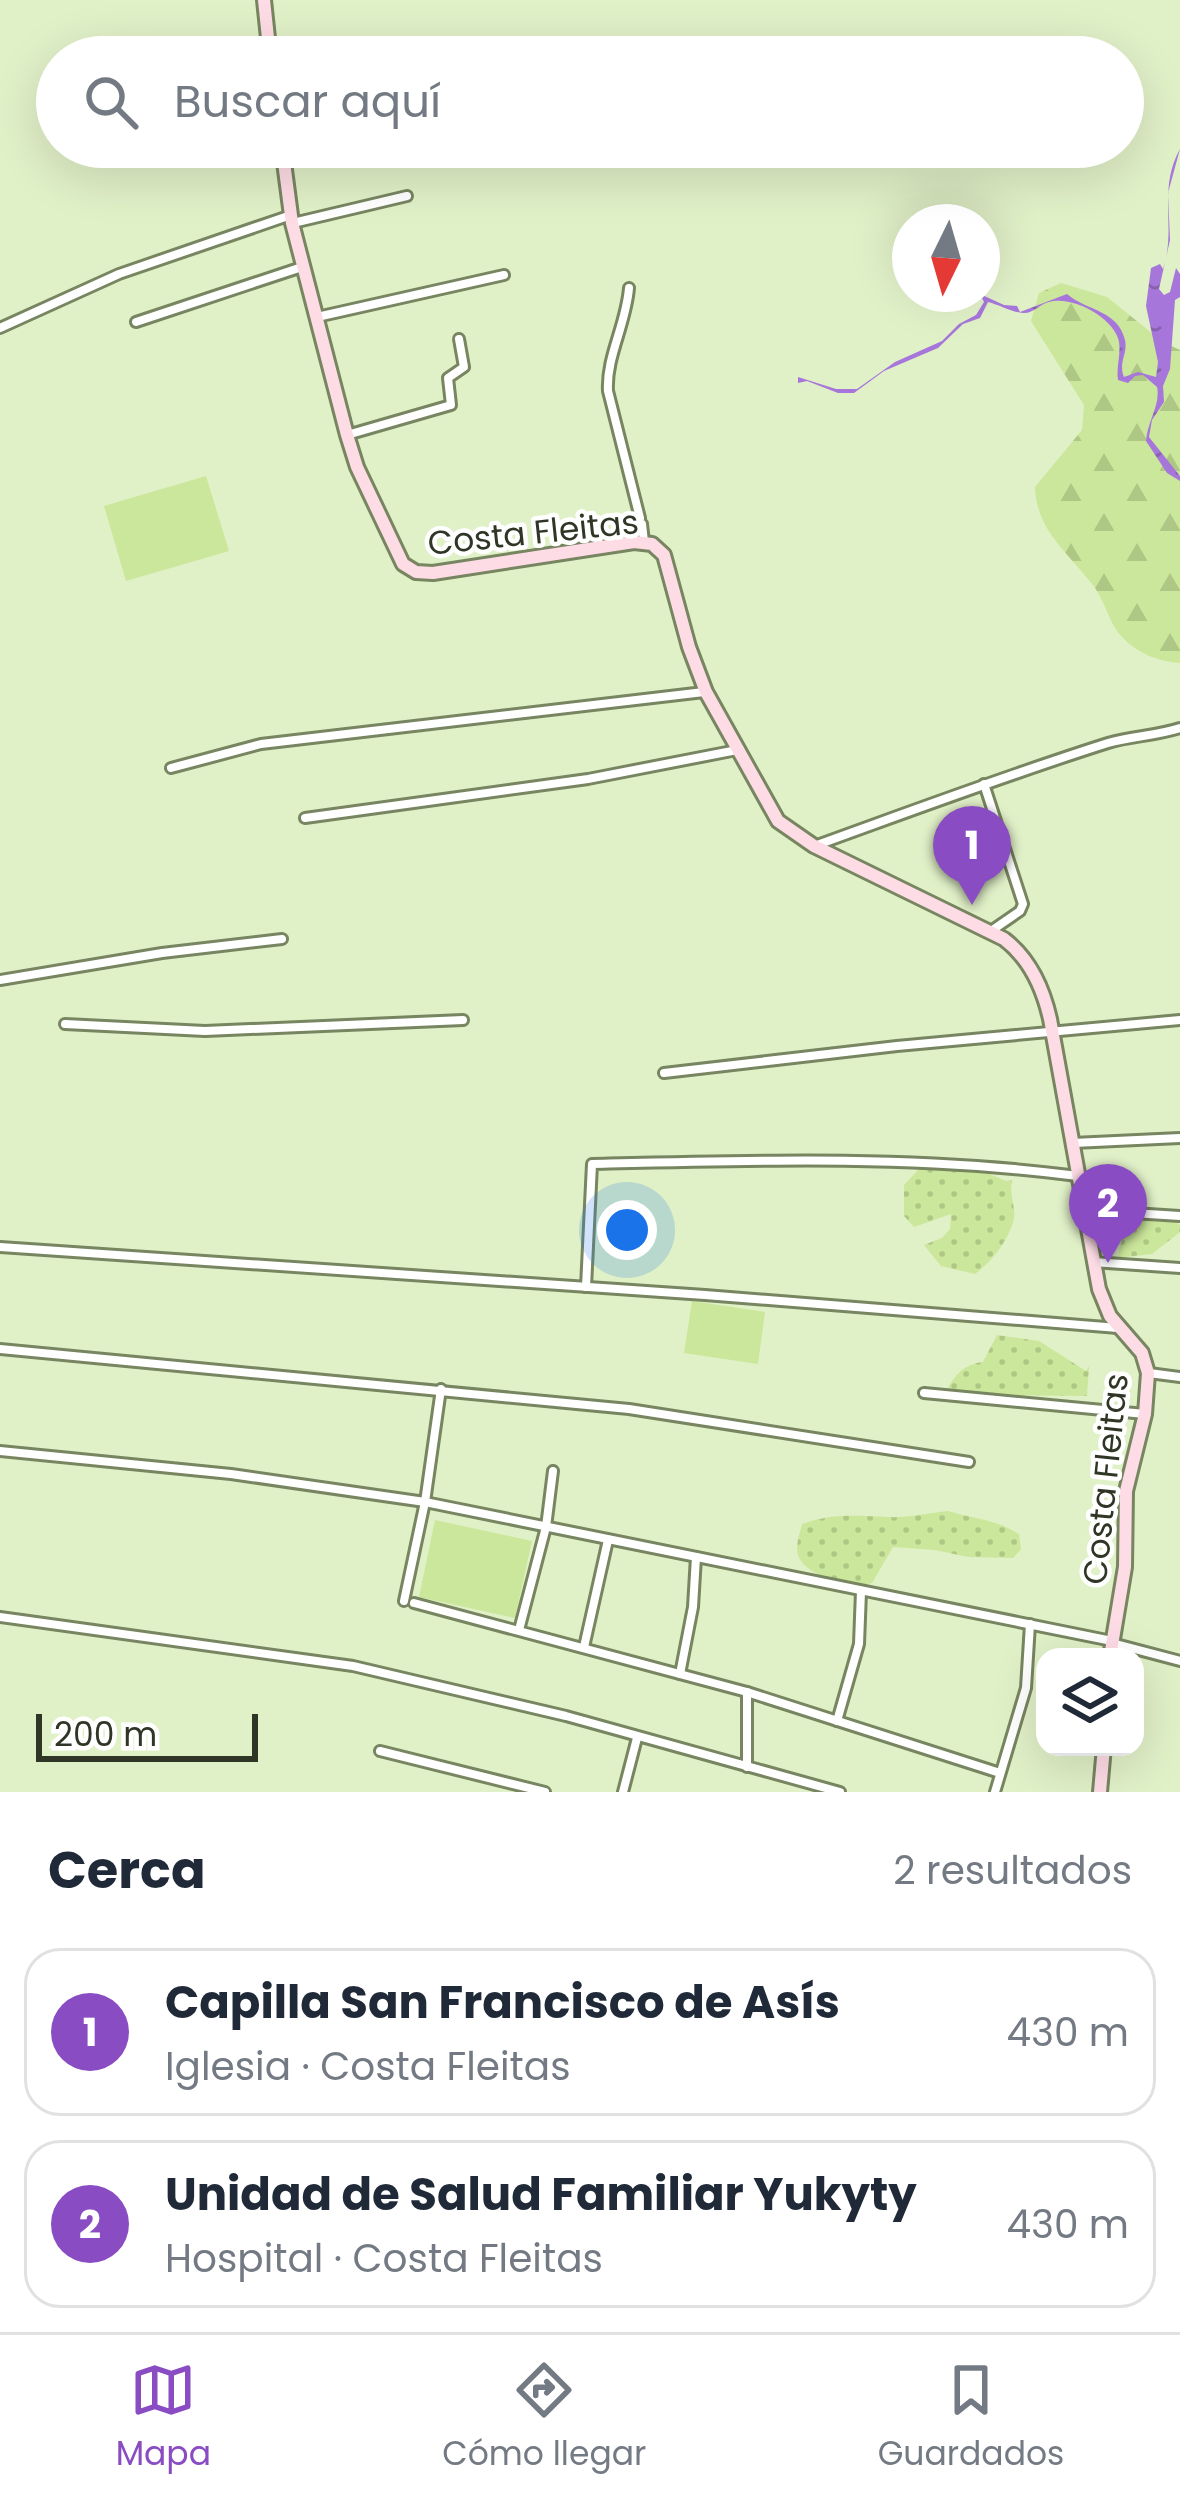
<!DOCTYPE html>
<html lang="es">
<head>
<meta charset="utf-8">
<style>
  :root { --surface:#fff; --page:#f2f2f3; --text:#1f2937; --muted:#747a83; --line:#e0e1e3; --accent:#894cc2 }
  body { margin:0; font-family:Poppins,sans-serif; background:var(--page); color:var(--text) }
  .controls { position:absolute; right:36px; bottom:36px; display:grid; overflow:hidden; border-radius:24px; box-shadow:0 12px 48px #0002 }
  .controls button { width:108px; height:108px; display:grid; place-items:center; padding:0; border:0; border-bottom:3px solid var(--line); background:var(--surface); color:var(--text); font:60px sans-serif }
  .compass { position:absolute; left:892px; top:204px; width:108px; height:108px; border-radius:50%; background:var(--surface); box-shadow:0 12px 48px #0002; rotate:185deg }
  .scale { position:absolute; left:36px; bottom:30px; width:222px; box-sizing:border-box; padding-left:12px; border:6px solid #303626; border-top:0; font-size:33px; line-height:42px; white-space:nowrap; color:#303626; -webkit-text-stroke:9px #fff; paint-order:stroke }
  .you { position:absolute; left:627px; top:1230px; width:42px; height:42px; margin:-30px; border:9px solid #fff; border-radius:50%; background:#1a73e8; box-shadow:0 0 0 18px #1a73e833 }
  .badge { display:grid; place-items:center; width:78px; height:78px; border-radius:50%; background:var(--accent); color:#fff; font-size:39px; font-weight:700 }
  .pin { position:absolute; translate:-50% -99px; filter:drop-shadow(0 3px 6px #0008) }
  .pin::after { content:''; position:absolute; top:63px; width:42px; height:36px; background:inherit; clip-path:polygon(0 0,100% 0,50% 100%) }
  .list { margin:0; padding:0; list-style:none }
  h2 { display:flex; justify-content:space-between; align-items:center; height:156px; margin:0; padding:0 48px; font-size:51px }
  h2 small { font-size:39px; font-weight:400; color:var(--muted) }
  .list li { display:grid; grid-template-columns:78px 1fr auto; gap:36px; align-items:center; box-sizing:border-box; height:168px; margin:0 24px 24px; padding:0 24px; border:3px solid var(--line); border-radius:36px }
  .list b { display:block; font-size:45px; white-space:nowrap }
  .list p { margin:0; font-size:39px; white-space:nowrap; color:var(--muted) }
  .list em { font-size:39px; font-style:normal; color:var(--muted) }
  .icon { flex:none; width:66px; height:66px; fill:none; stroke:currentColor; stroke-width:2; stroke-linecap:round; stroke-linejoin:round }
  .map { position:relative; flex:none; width:1180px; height:1792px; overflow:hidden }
  .search { position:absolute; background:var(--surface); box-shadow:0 12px 48px #0002; left:36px; right:36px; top:36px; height:132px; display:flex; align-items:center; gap:30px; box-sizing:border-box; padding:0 42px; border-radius:66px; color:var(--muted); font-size:45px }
  .sheet { height:540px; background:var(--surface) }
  nav { display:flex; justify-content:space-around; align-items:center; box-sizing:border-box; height:168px; border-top:3px solid var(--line); background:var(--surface); font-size:33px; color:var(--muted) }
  nav a { display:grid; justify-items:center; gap:6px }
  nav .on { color:var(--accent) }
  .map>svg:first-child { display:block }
</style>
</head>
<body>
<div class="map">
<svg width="1180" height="1792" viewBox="0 0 1180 1792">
  <defs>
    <pattern id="grass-dots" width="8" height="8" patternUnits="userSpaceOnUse" patternTransform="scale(3)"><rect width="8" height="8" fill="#cbe79b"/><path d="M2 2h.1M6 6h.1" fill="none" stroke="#afc785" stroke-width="1.8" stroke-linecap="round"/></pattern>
    <pattern id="forest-firs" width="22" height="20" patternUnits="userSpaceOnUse" patternTransform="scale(3)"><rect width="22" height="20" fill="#cbe79b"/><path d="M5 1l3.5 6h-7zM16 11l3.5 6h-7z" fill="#afc785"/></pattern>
    <pattern id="water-ripples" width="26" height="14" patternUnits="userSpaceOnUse" patternTransform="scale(3)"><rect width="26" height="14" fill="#a776db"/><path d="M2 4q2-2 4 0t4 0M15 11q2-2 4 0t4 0" fill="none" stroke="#8862b1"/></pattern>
  </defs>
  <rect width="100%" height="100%" fill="#e0f0c7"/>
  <g fill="url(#grass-dots)">
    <path d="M944,1166L975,1168L1006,1181L1012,1180C1009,1195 1016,1209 1014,1218C1010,1238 992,1262 975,1274L941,1266L924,1245L942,1238L950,1229L951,1214L914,1227L904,1216V1185L919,1169Z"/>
    <path d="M1157,1209L1180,1225V1232L1152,1254L1117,1258L1122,1239L1120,1220L1133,1212Z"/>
    <path d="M997,1335L1039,1341L1086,1371L1089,1366L1087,1396L978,1395L947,1390C955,1374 965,1364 983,1362Z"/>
    <path d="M948,1511C976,1520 993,1518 1019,1534L1021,1549L1013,1558L968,1557L935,1550L893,1547L872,1583C852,1588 805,1577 798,1555C795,1545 800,1534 802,1524C833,1513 858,1516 889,1517C908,1518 929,1513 948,1511Z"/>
  </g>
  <path fill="url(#forest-firs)" d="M1061,283L1107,297L1163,342L1180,350V663C1159,662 1137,653 1122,637C1109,624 1106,603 1095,588C1070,554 1036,531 1035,487L1082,430L1084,405L1031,321L1039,293Z"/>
  <g fill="#cbe79b">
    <path d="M206,476L229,551L126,581L104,506Z"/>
    <path d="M692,1301L765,1312L758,1364L684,1353Z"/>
    <path d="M435,1520L532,1541L515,1618L419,1597Z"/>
  </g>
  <path fill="url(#water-ripples)" d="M1180,149L1168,193L1170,240L1159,289L1164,295L1170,292L1176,268L1180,274V297L1175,300L1170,369L1163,386L1164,402L1152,420L1149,437L1180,476V481L1167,473L1146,441C1147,422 1161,404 1157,387L1143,375L1135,376L1128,383L1118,380C1116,367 1121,355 1119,342C1115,318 1072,295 1049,302C1040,304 1033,314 1023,313C1014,313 1000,305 988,302L980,318L963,324L938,348L884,371L854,393H838L807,381L798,383V377L836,389H857L895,362L942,341L959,324L976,315L984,302L980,294L1004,305L1017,306L1020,312L1067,294C1087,311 1118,310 1125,340C1128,354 1118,362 1124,377L1138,372L1156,377L1158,362L1146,306L1151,268L1160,264L1163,269C1177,228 1157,190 1180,149Z"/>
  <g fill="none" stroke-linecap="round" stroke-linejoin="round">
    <defs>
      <g id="street">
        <path d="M293,223L407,196"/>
        <path d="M629,288C626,325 606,357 608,391L640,518"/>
        <path d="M317,317L504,275"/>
        <path d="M136,322L302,267"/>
        <path d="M0,328L119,274L291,215"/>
        <path d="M347,435L451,405L448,378L464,367L459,339"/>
        <path d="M642,524L644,542"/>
        <path d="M171,768L261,744L704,692"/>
        <path d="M984,784L1023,904L1020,911L991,931"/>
        <path d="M305,818L588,779L737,750"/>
        <path d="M817,845C914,810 1010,774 1108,743C1132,736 1155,736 1180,728"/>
        <path d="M0,980L162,953L282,939"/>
        <path d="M65,1024L205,1031L463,1020"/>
        <path d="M664,1073L897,1046L1180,1020"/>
        <path d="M1073,1143L1180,1138"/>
        <path d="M1086,1210L1180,1216"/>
        <path d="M0,1247L705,1295L1118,1328"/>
        <path d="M1093,1262L1180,1268"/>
        <path d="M586,1287L592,1164C754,1160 917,1155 1078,1176"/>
        <path d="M0,1349L629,1409L969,1462"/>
        <path d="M1149,1373L1180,1377"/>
        <path d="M924,1393L1145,1414"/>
        <path d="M0,1451L231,1474L425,1502L1112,1641"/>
        <path d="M404,1601L425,1502L441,1389"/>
        <path d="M414,1603L747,1692L1000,1773"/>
        <path d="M0,1617L353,1666L566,1716L840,1792"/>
        <path d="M519,1630L546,1527L553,1471"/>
        <path d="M1112,1643L1180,1661"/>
        <path d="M584,1647L608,1540"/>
        <path d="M680,1674L693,1607L696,1557"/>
        <path d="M747,1692V1767"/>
        <path d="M837,1721L859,1644L861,1591"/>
        <path d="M380,1751L545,1792"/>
        <path d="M623,1792L637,1738"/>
        <path d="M995,1792L1026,1688L1030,1624"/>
      </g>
      <g id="secondary">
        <path d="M264,0L270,57"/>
        <path d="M282,147L292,223L347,435L357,467L403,564L416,572L433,573L634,542L652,544L664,555L689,647L706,692L778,821L814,846L1004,939C1029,958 1043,988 1050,1019L1099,1289L1110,1316L1142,1353L1148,1373L1145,1414L1126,1491L1125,1567L1110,1657"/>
        <path d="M1100,1792L1104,1747"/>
      </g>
    </defs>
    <use href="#street" stroke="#778560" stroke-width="14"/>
    <use href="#secondary" stroke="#778560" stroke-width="18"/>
    <use href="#street" stroke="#fff" stroke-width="8"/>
    <use href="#secondary" stroke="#fedce5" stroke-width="12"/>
  </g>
  <g text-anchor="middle" stroke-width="9" stroke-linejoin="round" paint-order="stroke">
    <g font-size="33" fill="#303626" stroke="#fff">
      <text transform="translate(533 532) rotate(-6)" y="12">Costa Fleitas</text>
      <text transform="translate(1105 1479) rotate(-84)" y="12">Costa Fleitas</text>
    </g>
  </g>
</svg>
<div class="controls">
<button><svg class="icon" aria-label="layers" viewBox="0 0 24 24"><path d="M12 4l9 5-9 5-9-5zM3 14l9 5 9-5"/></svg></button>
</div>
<svg class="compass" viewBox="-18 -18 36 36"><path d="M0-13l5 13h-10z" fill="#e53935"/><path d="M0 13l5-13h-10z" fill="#747a83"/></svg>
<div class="scale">200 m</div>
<div class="you"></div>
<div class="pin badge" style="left:972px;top:905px">1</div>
<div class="pin badge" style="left:1108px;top:1263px">2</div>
<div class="search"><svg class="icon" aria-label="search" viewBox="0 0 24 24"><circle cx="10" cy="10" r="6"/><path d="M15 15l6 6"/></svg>Buscar aquí</div>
</div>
<section class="sheet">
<h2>Cerca<small>2 resultados</small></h2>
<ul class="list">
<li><span class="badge">1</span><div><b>Capilla San Francisco de Asís</b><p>Iglesia · Costa Fleitas</p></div><em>430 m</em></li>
<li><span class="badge">2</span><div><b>Unidad de Salud Familiar Yukyty</b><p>Hospital · Costa Fleitas</p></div><em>430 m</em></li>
</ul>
</section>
<nav>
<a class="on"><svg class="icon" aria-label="map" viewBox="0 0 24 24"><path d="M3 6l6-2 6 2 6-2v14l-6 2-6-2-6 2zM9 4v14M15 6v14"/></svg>Mapa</a>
<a><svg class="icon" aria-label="directions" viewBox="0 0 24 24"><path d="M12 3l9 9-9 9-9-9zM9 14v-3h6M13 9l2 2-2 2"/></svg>Cómo llegar</a>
<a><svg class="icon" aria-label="saved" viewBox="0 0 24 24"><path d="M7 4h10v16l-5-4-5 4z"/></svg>Guardados</a>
</nav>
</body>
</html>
